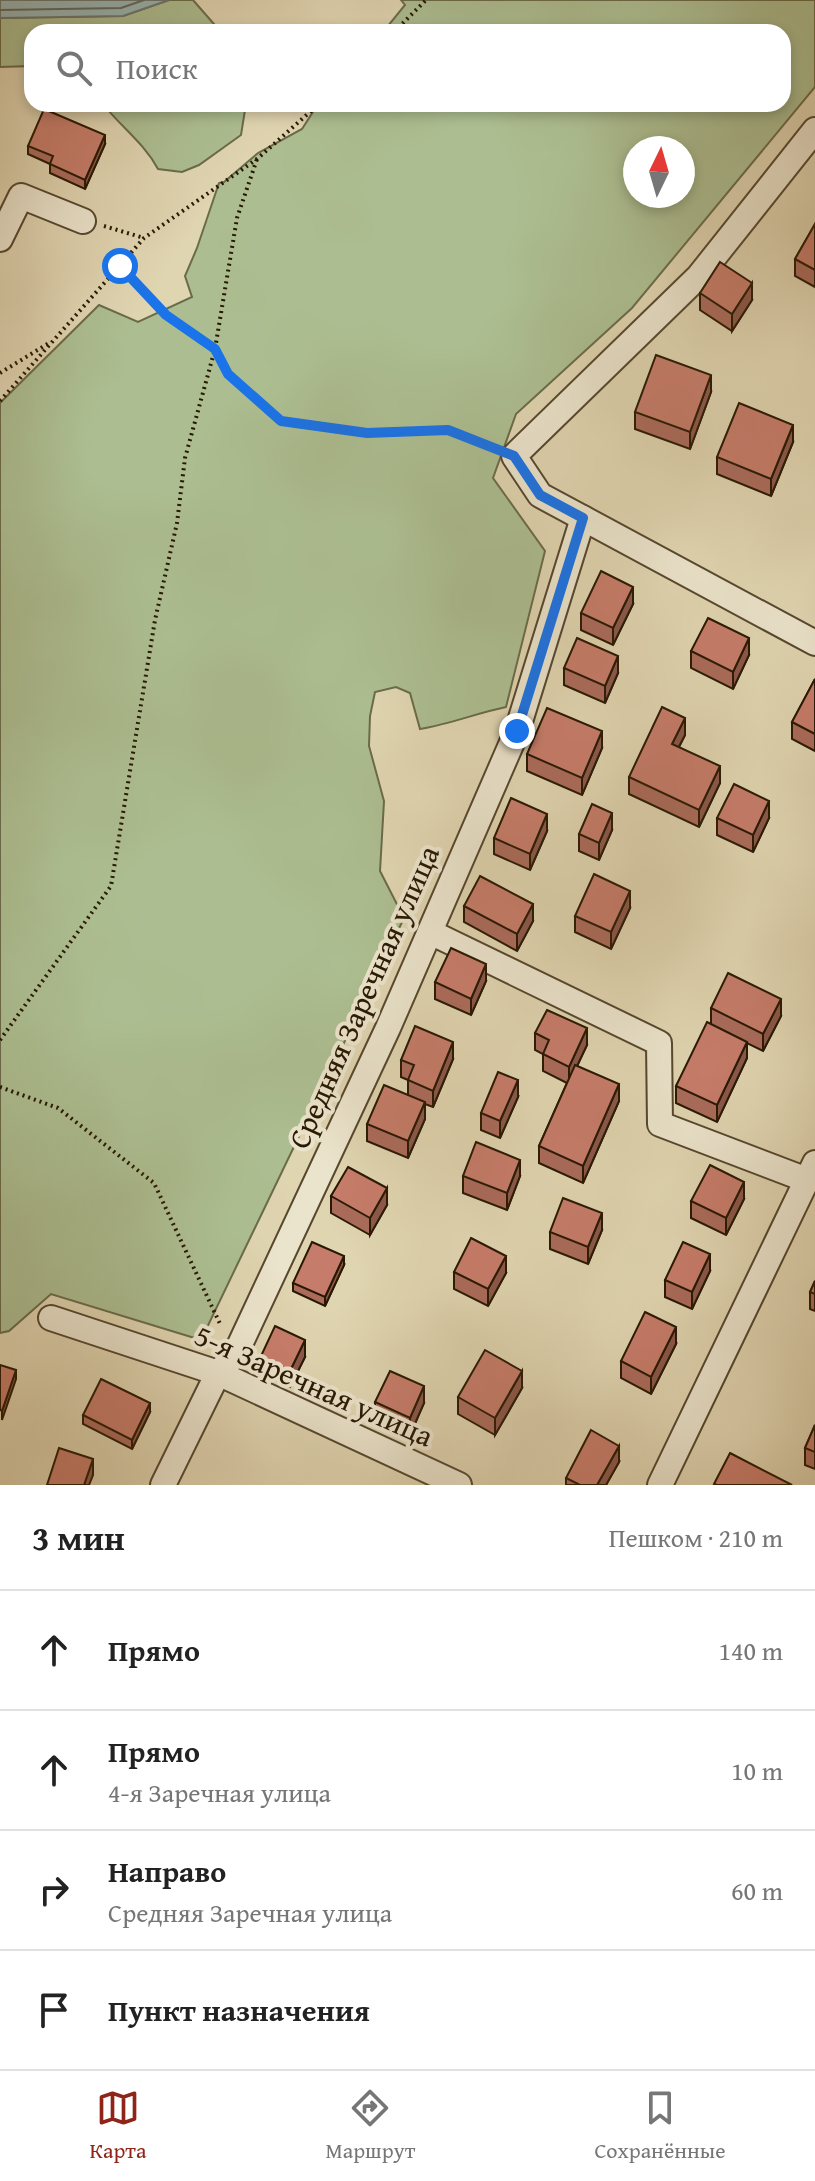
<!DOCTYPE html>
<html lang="ru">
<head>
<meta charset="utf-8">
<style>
  :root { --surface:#fff; --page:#f6f6f6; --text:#222; --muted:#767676; --line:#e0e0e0; --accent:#8f2418 }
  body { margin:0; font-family:"Gentium Book Plus",serif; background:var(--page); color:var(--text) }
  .compass { position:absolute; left:623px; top:136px; width:72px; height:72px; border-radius:50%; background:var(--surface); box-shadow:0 4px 12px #0003; rotate:5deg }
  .stop { position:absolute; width:24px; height:24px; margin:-18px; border:6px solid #1a73e8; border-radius:50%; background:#fff }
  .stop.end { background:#1a73e8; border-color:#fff; box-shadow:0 2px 8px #0008 }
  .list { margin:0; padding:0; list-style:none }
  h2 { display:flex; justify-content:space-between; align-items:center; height:104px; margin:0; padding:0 32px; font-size:34px }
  h2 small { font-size:26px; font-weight:400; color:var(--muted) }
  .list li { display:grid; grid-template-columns:52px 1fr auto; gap:24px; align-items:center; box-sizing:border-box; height:120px; padding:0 32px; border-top:2px solid var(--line) }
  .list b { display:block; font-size:30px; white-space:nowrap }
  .list p { margin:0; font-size:26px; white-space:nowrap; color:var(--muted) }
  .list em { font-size:26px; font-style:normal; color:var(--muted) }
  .icon { flex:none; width:44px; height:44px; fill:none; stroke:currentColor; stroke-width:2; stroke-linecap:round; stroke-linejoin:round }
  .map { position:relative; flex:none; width:815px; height:1485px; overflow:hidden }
  .search { position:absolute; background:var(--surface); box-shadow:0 4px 12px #0003; left:24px; right:24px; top:24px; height:88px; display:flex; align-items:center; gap:20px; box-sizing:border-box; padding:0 28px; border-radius:24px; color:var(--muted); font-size:30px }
  .sheet { height:584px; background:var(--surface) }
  nav { display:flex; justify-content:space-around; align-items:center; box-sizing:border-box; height:112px; border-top:2px solid var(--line); background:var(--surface); font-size:22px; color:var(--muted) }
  nav a { display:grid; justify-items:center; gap:4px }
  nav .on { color:var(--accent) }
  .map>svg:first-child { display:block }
</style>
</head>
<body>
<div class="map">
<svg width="815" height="1485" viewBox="0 0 815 1485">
  <rect width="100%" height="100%" fill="#e0d5b1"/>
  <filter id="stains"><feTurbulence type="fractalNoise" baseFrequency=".0025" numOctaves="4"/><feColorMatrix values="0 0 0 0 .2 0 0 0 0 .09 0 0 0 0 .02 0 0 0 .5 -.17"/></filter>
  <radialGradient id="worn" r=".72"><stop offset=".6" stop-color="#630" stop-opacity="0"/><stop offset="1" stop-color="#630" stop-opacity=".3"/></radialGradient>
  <g fill="#acbe91" stroke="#6a6b4a" stroke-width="2" fill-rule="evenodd">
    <path d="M169,0H193L221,32H32V66L0,67V18L123,16Z"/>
    <path d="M401,0H815V87L632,308L516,414L493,478L545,551L506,707C477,713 450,724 420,729L410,693L396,687L375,692L370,716L369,746L384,801L380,871L404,918L201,1340L51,1294L9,1331L0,1333V403L99,305L138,322L192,297L185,276L197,248L219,183L224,182L258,153L302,129L318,104H783V32H383L405,5ZM635,148H683V196H635Z"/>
    <path d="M103,104H243L245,110L241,135L199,165L182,172L158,169C144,143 121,127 103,104Z"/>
  </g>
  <path fill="#97b6b6" stroke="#6b776e" stroke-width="2" d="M0,0H169L123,16L0,18Z"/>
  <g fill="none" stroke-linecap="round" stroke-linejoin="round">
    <path stroke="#60675c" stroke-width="2" d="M0,10L121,8L144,0"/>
    <defs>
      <g id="minor">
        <path d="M815,130L699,276L514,456L540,495L815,643"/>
        <path d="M0,239L21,196L83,221"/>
        <path d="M430,932L659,1043L660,1124L807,1180"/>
        <path d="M51,1318L218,1373L459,1485"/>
        <path d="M163,1485L218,1373L235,1355L388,1028L517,731L583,518"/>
        <path d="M660,1485L815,1163"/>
      </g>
    </defs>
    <use href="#minor" stroke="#56472e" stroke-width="28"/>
    <g stroke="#281803" stroke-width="4" stroke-dasharray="2 4" stroke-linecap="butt">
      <path d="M394,32L426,0"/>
      <path d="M104,226L144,238"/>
      <path d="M120,266L166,315L215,349L228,374L281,421L367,433L448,430L493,448"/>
      <path d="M0,373L49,343"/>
      <path d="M0,401L144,238L257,159L319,104"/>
      <path d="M0,1040L111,886L155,620L177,523L185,458L215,349L237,218L257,159"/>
      <path d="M0,1087L58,1108L154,1183L221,1326"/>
    </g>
    <use href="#minor" stroke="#ebe4cc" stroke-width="24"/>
  </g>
  <g fill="#aa6b5b" stroke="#281803" stroke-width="2">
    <path d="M105,144L85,189L50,173V164L28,154V146Z"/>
    <path d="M815,224V287L795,276V259Z"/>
    <path d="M700,293L752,300L732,331L700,310Z"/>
    <path d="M711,392L690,449L635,429V412Z"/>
    <path d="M793,442L771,496L717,474V457Z"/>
    <path d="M633,604L613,645L581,630V613Z"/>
    <path d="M691,651L749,655L733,689L691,668Z"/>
    <path d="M564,668L618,673L605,703L564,685Z"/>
    <path d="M815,679V751L792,739V722Z"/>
    <path d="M685,735L679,747L720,783L699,827L629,794V777Z"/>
    <path d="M602,748L582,795L527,771V754Z"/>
    <path d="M717,818H769L753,852L717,835Z"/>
    <path d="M612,830L599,860L579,851V834Z"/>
    <path d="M547,831L530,870L494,854V838Z"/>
    <path d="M464,906L533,921L517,951L464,922Z"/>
    <path d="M630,908L611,949L575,932V916Z"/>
    <path d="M486,981L471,1015L435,999V982Z"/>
    <path d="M711,1008L781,1016L763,1051L747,1043V1058L717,1122L676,1103V1086L711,1024Z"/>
    <path d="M535,1033L587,1045L577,1066L619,1101L583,1183L539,1163V1146L567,1083L543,1071V1054L535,1050Z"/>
    <path d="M453,1059L433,1107L425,1104V1119L408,1158L367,1141V1124L408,1095V1080L401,1077V1060Z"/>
    <path d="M518,1097L500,1138L481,1130V1113Z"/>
    <path d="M463,1176H520L507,1210L463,1193Z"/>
    <path d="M331,1196L387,1205L370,1235L331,1213Z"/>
    <path d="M744,1199L726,1235L691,1218V1201Z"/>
    <path d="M602,1230L588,1264L550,1249V1232Z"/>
    <path d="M344,1265L325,1306L293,1291V1283Z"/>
    <path d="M710,1271L692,1309L665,1297V1280Z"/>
    <path d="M454,1272L506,1273L488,1306L454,1289Z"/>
    <path d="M815,1281V1311L810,1309V1292Z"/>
    <path d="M676,1344L651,1394L621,1378V1361Z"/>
    <path d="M261,1356L305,1357L290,1387L261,1373Z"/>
    <path d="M522,1388L495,1435L458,1414V1397Z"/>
    <path d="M375,1402L424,1403L410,1435L375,1419Z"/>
    <path d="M150,1412L132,1449L83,1424V1415Z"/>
    <path d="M815,1425V1469L805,1465V1448Z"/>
    <path d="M619,1462L606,1485H566V1478Z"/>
  </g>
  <g fill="#8b574a" stroke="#281803" stroke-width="2">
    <path d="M105,135V144L85,189V180Z"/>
    <path d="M752,283V300L732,331V314Z"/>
    <path d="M711,375V392L690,449V432Z"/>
    <path d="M793,425V442L771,496V479Z"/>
    <path d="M633,587V604L613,645V628Z"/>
    <path d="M749,638V655L733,689V672Z"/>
    <path d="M618,656V673L605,703V686Z"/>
    <path d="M685,718V735L672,760V744Z"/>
    <path d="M602,731V748L582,795V778Z"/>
    <path d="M720,766V783L699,827V810Z"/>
    <path d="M769,801V818L753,852V835Z"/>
    <path d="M612,813V830L599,860V843Z"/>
    <path d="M547,814V831L530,870V854Z"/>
    <path d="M630,891V908L611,949V932Z"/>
    <path d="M533,904V921L517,951V934Z"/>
    <path d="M486,964V981L471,1015V999Z"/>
    <path d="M781,999V1016L763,1051V1034Z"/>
    <path d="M587,1028V1045L569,1083V1067Z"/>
    <path d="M453,1042V1059L433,1107V1091Z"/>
    <path d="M747,1042V1058L717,1122V1105Z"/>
    <path d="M518,1080V1097L500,1138V1121Z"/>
    <path d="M619,1084V1101L583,1183V1166Z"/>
    <path d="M425,1102V1119L408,1158V1141Z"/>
    <path d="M520,1160V1176L507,1210V1193Z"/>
    <path d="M744,1182V1199L726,1235V1218Z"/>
    <path d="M387,1188V1205L370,1235V1218Z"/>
    <path d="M602,1213V1230L588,1264V1247Z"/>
    <path d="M710,1254V1271L692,1309V1292Z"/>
    <path d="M344,1256V1265L325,1306V1297Z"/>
    <path d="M506,1256V1273L488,1306V1289Z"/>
    <path d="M676,1327V1344L651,1394V1377Z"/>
    <path d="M305,1340V1357L290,1387V1371Z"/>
    <path d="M16,1370V1379L2,1420V1411Z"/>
    <path d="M522,1371V1388L495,1435V1418Z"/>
    <path d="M424,1386V1403L410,1435V1418Z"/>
    <path d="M150,1403V1412L132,1449V1440Z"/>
    <path d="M619,1446V1462L606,1485H597Z"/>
    <path d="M93,1459V1475L89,1485H84Z"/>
  </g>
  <g fill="#c67c6a" stroke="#281803" stroke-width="2">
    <path d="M44,109L105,135L85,180L50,164L53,156L28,146Z"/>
    <path d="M815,224V270L795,259Z"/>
    <path d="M720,262L752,283L732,314L700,293Z"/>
    <path d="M656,355L711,375L690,432L635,412Z"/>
    <path d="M739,403L793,425L771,479L717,457Z"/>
    <path d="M601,571L633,587L613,628L581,613Z"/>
    <path d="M708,618L749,638L733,672L691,651Z"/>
    <path d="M577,638L618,656L605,686L564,668Z"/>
    <path d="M815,679V734L792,722Z"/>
    <path d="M662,707L685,718L672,744L720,766L699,810L629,777Z"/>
    <path d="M547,708L602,731L582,778L527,754Z"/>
    <path d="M734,784L769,801L753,835L717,818Z"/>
    <path d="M511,798L547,814L530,854L494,838Z"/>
    <path d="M592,804L612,813L599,843L579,834Z"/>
    <path d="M594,874L630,891L611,932L575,916Z"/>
    <path d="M480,876L533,904L517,934L464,906Z"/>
    <path d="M451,948L486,964L471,999L435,982Z"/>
    <path d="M728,973L781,999L763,1034L711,1008Z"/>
    <path d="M547,1010L587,1028L569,1067L543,1054L549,1040L535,1033Z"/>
    <path d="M707,1022L747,1042L717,1105L676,1086Z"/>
    <path d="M415,1026L453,1042L433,1091L408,1080L414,1065L401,1060Z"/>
    <path d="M575,1065L619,1084L583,1166L539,1146Z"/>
    <path d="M498,1072L518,1080L500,1121L481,1113Z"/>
    <path d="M384,1085L425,1102L408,1141L367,1124Z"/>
    <path d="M476,1142L520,1160L507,1193L463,1176Z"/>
    <path d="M710,1165L744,1182L726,1218L691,1201Z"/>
    <path d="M348,1167L387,1188L370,1218L331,1196Z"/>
    <path d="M563,1198L602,1213L588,1247L550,1232Z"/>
    <path d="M471,1238L506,1256L488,1289L454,1272Z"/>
    <path d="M312,1242L344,1256L325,1297L293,1283Z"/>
    <path d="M683,1242L710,1254L692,1292L665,1280Z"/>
    <path d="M815,1281V1294L810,1292Z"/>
    <path d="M645,1312L676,1327L651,1377L621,1361Z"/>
    <path d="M275,1326L305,1340L290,1371L261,1356Z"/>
    <path d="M485,1350L522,1371L495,1418L458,1397Z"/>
    <path d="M0,1365L16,1370L2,1411L0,1410Z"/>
    <path d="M390,1371L424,1386L410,1418L375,1402Z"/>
    <path d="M101,1379L150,1403L132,1440L83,1415Z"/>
    <path d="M815,1425V1452L805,1448Z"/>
    <path d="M591,1430L619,1446L597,1485H580L566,1478Z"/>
    <path d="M59,1448L93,1459L84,1485H47Z"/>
    <path d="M730,1453L792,1485H717L714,1484Z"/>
  </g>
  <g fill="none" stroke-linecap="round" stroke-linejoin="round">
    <path stroke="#1a73e8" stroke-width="10" d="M120,266L166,315L215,349L228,374L281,421L367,433L448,430L514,456L540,495L583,518L517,731"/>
  </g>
  <g text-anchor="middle" stroke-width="8" stroke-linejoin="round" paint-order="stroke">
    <g font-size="30" fill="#281803" stroke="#ebe4cc">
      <text transform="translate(364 997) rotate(-66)" y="10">Средняя Заречная улица</text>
      <text transform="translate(314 1386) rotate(24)" y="10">5-я Заречная улица</text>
    </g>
  </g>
  <rect width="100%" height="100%" filter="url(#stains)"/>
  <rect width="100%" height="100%" fill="url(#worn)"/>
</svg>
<svg class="compass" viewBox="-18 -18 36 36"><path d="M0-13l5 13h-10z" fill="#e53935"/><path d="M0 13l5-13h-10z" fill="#767676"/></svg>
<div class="stop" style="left:120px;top:266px"></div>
<div class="stop end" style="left:517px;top:731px"></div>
<div class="search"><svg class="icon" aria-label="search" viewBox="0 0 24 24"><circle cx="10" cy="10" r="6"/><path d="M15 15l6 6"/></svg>Поиск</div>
</div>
<section class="sheet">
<h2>3 мин<small>Пешком · 210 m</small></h2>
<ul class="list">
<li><svg class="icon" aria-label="ahead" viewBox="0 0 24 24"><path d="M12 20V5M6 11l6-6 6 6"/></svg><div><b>Прямо</b></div><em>140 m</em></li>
<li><svg class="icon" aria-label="ahead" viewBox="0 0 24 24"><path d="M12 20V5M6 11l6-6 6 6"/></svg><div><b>Прямо</b><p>4-я Заречная улица</p></div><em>10 m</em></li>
<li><svg class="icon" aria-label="right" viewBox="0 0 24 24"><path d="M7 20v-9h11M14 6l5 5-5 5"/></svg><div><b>Направо</b><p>Средняя Заречная улица</p></div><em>60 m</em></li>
<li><svg class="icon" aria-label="arrive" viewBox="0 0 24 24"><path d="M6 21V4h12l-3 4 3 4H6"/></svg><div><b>Пункт назначения</b></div></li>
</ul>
</section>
<nav>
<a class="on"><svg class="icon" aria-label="map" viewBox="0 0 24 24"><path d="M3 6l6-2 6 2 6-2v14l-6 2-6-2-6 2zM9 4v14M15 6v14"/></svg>Карта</a>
<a><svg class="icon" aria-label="directions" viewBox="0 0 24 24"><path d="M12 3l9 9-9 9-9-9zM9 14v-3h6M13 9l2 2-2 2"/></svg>Маршрут</a>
<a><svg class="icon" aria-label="saved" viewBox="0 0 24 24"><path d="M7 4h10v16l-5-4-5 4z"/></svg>Сохранённые</a>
</nav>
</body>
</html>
